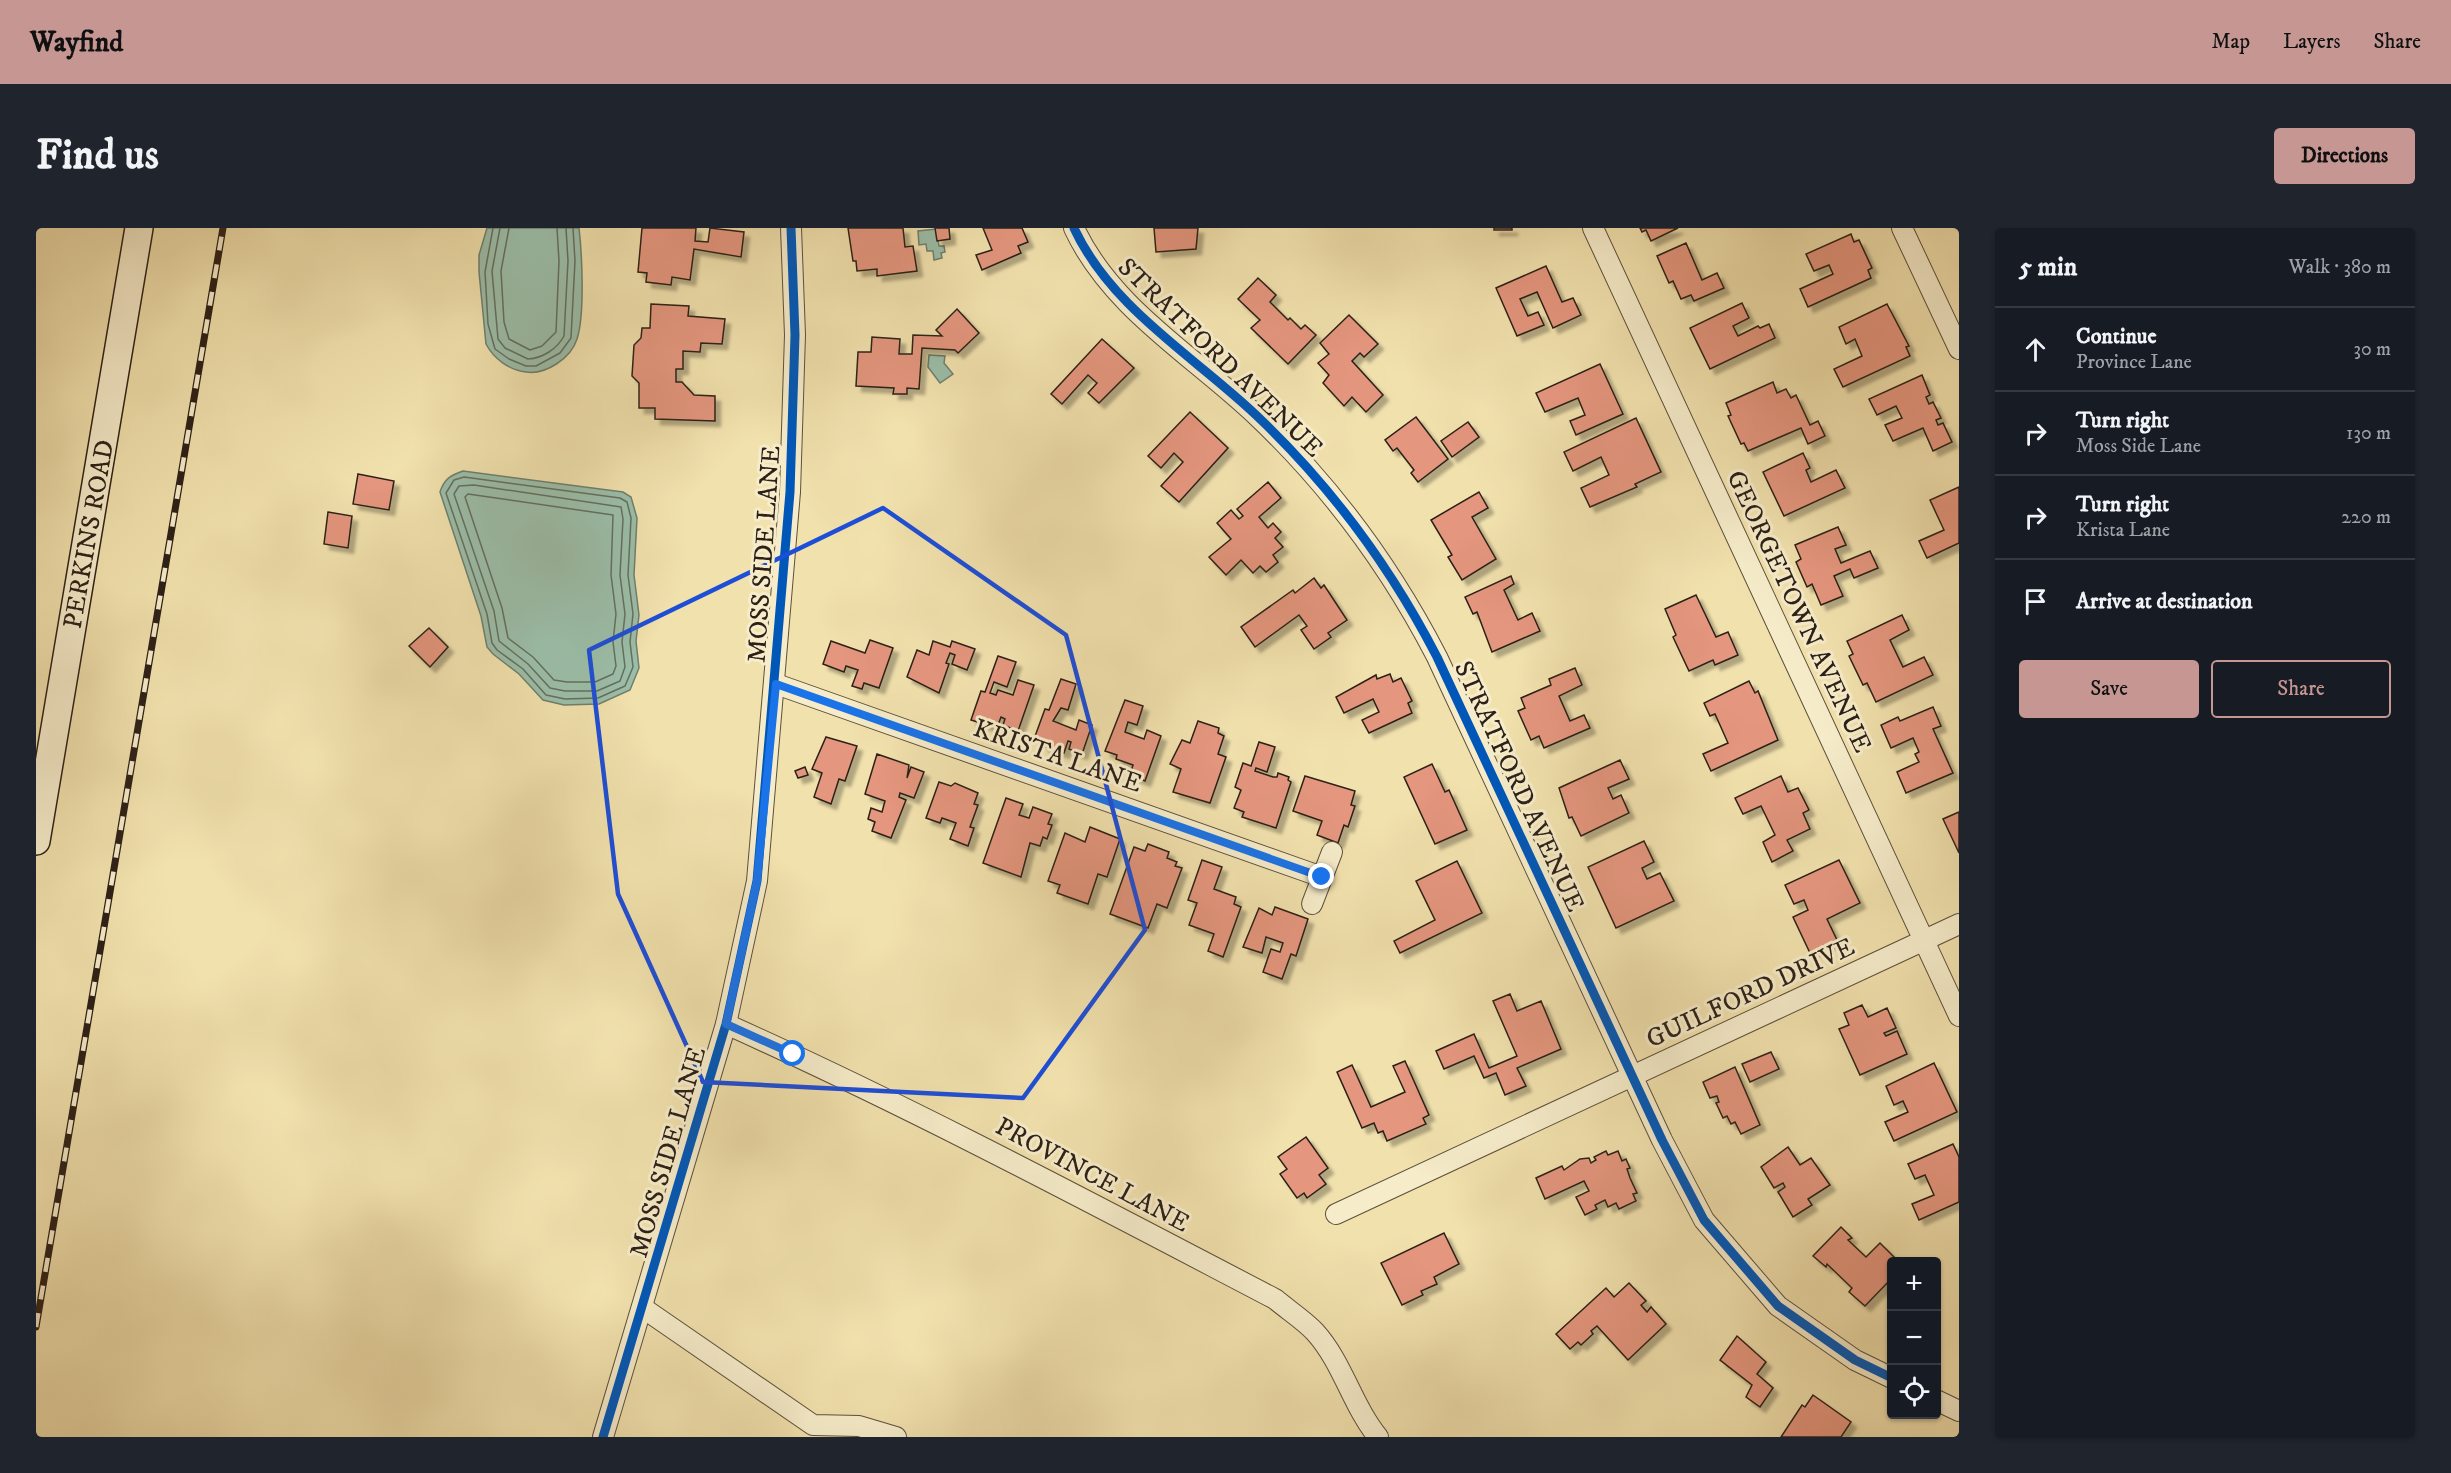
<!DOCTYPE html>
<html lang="en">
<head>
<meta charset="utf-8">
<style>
  :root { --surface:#171b24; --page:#20242c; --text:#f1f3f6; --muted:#9ea1a6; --line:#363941; --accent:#c59692 }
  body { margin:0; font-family:"IM FELL DW Pica",serif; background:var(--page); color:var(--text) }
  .controls { position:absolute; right:18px; bottom:18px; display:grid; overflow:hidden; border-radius:6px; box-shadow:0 2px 4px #0004 }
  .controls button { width:54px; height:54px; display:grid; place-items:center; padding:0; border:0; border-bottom:2px solid var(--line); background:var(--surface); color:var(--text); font:30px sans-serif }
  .stop { position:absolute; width:18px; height:18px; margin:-14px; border:4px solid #1a73e8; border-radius:50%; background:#fff }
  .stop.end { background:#1a73e8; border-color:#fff; box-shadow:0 2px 6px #0008 }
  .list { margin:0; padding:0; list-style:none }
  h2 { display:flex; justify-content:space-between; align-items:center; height:78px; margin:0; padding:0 24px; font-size:26px }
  h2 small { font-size:20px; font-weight:400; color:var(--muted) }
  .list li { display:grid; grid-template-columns:39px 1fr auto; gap:18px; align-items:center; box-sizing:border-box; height:84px; padding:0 24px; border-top:2px solid var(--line) }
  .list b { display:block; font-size:22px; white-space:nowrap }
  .list p { margin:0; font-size:20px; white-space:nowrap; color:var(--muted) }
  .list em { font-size:20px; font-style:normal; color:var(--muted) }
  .actions { display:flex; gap:12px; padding:18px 24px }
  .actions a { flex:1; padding:14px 0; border:2px solid var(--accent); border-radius:6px; text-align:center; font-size:21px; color:var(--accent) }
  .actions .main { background:var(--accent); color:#111 }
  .icon { flex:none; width:33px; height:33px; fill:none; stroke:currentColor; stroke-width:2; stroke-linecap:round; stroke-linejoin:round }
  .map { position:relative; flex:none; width:1923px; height:1209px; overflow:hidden; border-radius:6px }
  header { display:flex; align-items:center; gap:36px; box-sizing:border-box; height:84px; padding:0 30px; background:var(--accent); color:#111 }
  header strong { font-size:28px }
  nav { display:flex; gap:33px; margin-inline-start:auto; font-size:21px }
  .intro { display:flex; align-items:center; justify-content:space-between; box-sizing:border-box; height:144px; padding:0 36px }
  h1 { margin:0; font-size:42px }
  .button { padding:15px 27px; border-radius:6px; background:var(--accent); color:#111; font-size:21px; font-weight:700 }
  main { display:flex; gap:36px; padding:0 36px }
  aside { flex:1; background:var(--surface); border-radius:6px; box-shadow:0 2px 4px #0004 }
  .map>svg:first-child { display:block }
</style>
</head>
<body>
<header>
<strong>Wayfind</strong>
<nav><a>Map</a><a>Layers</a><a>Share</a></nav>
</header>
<div class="intro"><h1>Find us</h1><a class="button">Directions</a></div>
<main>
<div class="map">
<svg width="1923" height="1209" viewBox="0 0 1923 1209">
  <defs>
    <filter id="shadow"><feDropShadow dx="5.5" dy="5.5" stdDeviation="1.5" flood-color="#0004"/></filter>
  </defs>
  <rect width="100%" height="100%" fill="#f1e1ad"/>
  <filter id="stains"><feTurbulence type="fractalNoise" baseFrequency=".00333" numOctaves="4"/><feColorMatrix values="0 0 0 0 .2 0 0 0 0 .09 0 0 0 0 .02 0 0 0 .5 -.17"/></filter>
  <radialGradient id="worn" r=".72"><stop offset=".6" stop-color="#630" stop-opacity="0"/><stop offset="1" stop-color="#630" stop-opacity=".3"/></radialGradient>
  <g fill="#9bbea9" stroke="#6f7f6f" stroke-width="1.5">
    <path d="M451,0H543C546,26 549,87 541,111C535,130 510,147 490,144C473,142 458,131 450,116L443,44V27Z"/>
    <path d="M900,1L903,18H908L909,24L905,25L906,30L898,32L897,23H891L890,16L883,17L882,3Z"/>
    <path d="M893,127L909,128L908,135L917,146L904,155L892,139Z"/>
    <path d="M427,243L587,264L595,269L601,290L598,347L603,387L600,413L603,440L594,462L563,476L528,477L507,472L483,446L457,426L451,419L445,388L404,264C408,251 415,247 427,243Z"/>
  </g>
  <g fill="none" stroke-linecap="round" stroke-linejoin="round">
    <g stroke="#646f60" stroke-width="1.5">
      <path d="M457,0L449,44L452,96L459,121L473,131L490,138H500L524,125L535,110L539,33L537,0"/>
      <path d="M464,0L456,43L462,111L469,120L492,131C507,130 521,121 528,108L532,33L530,0"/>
      <path d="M473,0L465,43L468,94L473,111L494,122L506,118L520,104L523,33L521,0"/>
      <path d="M428,249L584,270L591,274L595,290L592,347L597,386L594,414L597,439L589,458L562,470L529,471L510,467L487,441L461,422L456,415L451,386L410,265L418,252Z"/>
      <path d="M438,257L585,279L587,291L584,347L589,386L586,414L589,439L584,453L561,463H529L514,460L492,436L463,413L458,383L418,266L423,258Z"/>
      <path d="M432,266L577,287L575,347L580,386L577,414L580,438L577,446L559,454H531L518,452L497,429L472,410L466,380L429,269Z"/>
    </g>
  </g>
  <g fill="#e4967e" stroke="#2c2017" stroke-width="1.5" filter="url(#shadow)">
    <path d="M606,0H660L659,13L672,14L674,0L708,4L705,29L658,21L654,52L636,49L635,57L610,54L611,45L602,44Z"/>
    <path d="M812,0H867L869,19L877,18L881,43L841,48V41L821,43L820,33H817Z"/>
    <path d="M913,0L914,11L901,13L899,0Z"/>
    <path d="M947,0H986L992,14L982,18L985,25L946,42L940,27L956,22Z"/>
    <path d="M1118,0H1162L1160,21L1120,24Z"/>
    <rect x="1458" y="0" width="18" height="2"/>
    <path d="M1604,0H1642L1615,13L1610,2L1606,4Z"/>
    <path d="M1815,6L1818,14L1823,12L1836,40L1832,42L1835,50L1772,79L1764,61L1797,46L1793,37L1778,43L1770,26Z"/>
    <path d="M1650,15L1666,52L1681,45L1688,60L1658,73L1655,67L1645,71L1637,53L1633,55L1621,28Z"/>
    <path d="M1510,38L1526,74L1537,70L1545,87L1517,100L1501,64L1484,71L1492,88L1502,84L1508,97L1481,108L1460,60Z"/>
    <path d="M1222,50L1240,67L1234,74L1252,92L1254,90L1265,101L1269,97L1280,107L1252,136L1215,100L1224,92L1202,71Z"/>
    <path d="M1706,75L1713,90L1697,98L1702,108L1722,98L1724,100L1733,96L1739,110L1674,141L1654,100Z"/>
    <path d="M615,76L653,78L652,88L689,91L686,116L665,115L664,124L647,123V141H640V154H646L658,167L679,168V193L619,191V180H603V155L596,148L598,117L605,110L606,100H614Z"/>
    <path d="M1851,76L1873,118L1870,119L1874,128L1807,159L1798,141L1826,128L1819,111L1810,116L1803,99Z"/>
    <path d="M921,81L943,105L922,125L919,122L886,120L883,161L871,160V166H857L858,160L820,158L822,124H835L836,109L864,111L863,126H876L877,107L906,108L900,102Z"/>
    <path d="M1313,87L1342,116L1328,129L1324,125L1316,133L1347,167L1330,184L1316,169L1308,178L1287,155L1293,147L1282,135L1293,126L1284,115Z"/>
    <path d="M1066,111L1098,140L1063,175L1052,165L1061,155L1052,147L1026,176L1015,166Z"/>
    <path d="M1564,136L1587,186L1540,207L1534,193L1549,187L1542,170L1509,184L1500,165Z"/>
    <path d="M1886,147L1894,167L1890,169L1893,176L1897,174L1905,190L1900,192L1902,197L1907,195L1916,214L1897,223L1887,200L1857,213L1849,197L1866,190L1860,178L1841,187L1833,171Z"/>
    <path d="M1737,154L1741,165L1750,161L1755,170L1760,167L1774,197L1782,193L1789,208L1772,216L1765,200L1712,223L1708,215L1705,216L1692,188L1695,187L1690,175Z"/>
    <path d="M1154,184L1192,220L1143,274L1125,258L1147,234L1138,225L1125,240L1112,228Z"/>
    <path d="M1380,189L1412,231L1382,254L1375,245L1378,242L1361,220L1357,223L1349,212Z"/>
    <path d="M1600,190L1625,244L1599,256L1601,259L1554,279L1545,260L1573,247L1565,229L1537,243L1528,224Z"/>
    <path d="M1432,194L1443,209L1416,229L1405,213Z"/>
    <path d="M1767,225L1774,240L1770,242L1775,254L1800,242L1809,260L1748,288L1727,244Z"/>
    <path d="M322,246L358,253L353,282L317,276Z"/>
    <path d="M1232,254L1245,270L1223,289L1232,300L1237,295L1245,304L1239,310L1247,319L1237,327L1242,334L1230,344L1224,338L1217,345L1205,332L1190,347L1173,329L1195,311L1181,295L1195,282L1203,291L1207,288L1201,281Z"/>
    <path d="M1923,259V315L1891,330L1883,313L1908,302L1894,272Z"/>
    <path d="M1443,264L1452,280L1436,289L1460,331L1426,352L1412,329L1416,327L1395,292Z"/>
    <path d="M292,284L316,288L312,320L288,316Z"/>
    <path d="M1802,299L1810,317L1799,321L1805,335L1834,323L1842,340L1818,350L1814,341L1798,348L1807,368L1785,377L1776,356L1771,359L1760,334L1765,331L1759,317Z"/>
    <path d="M1475,348L1478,356L1468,362L1482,392L1496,385L1504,403L1456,424L1441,384L1437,386L1429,369Z"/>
    <path d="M1278,350L1285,360L1288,357L1311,392L1292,405L1295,409L1278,421L1265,402L1271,398L1263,387L1219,419L1205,399L1257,362L1259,365Z"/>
    <path d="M1660,367L1680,409L1692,404L1702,427L1679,437L1677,432L1653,443L1637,409L1640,407L1629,381Z"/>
    <path d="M1866,387L1873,402L1854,412L1867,439L1888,429L1897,447L1840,474L1831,455L1827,457L1813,428L1817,426L1811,413Z"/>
    <path d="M393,400L412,419L394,439L373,418Z"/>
    <path d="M834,412L857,420L843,460L828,455L826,461L816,458L822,442L810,438L808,444L787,436L795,413L829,425Z"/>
    <path d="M897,413L914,419L916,413L939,421L931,442L916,436L919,427L914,425L910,435L913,436L903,465L871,449L881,422L893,427Z"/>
    <path d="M962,428L980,434L971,459L958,454L954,465L960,467L962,462L977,467L982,452L998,457L982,503L967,497L969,491L965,489L962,497L955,494L954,498L935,492L945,463L949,464Z"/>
    <path d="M1539,440L1546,457L1523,468L1534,493L1548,487L1554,500L1508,520L1503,508L1495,512L1482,483L1489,480L1485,470L1515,457L1513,451Z"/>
    <path d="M1354,446L1357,454L1365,450L1376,473L1372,475L1376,485L1333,505L1326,492L1343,484L1337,471L1308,485L1300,469L1340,447L1341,451Z"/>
    <path d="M1025,451L1040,456L1032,482L1025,480L1017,493L1040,502L1043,492L1056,497L1046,526L1033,521L1035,514L1032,513L1028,525L1007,518L1008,515L998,511L1009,481L1013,482Z"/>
    <path d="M1713,453L1719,465L1722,463L1742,512L1675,543L1667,526L1692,515L1679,486L1674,488L1668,475Z"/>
    <path d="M1089,472L1107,478L1101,497L1092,494L1089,504L1108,511L1111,502L1125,508L1109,553L1094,547L1097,537L1080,531L1081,527L1069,523Z"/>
    <path d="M1897,479L1905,498L1897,501L1917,545L1870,565L1861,544L1883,534L1879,526L1883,524L1877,510L1855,520L1845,497L1862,489L1864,493Z"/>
    <path d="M1162,493L1183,500L1182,505L1188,508L1182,526L1190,529L1174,575L1137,564L1145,541L1134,536L1146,512L1154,515Z"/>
    <path d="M790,509L821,518L809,553L803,551L795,576L778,569L786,545L776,541Z"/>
    <path d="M1223,514L1239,519L1231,544L1220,540L1219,543L1237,549H1241L1242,545L1253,549L1252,552L1255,554L1240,600L1206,589L1208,584L1198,580L1205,562L1199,559L1207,535L1215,538Z"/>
    <path d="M841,526L873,537L871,550L875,539L888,544L878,570L864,565L863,569L870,572L855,610L836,603L839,594L832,591L835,580L846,584L849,573L829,566Z"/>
    <path d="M1584,532L1593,551L1572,560L1577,571L1585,567L1593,585L1545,608L1536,589L1533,590L1523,560Z"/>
    <path d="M1396,536L1409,564L1413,562L1431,602L1399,616L1368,549Z"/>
    <path d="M769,539L772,547L762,550L759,543Z"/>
    <path d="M1269,548L1319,563L1315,577L1319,578L1312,599L1308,597L1302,615L1281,607L1286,593L1257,583Z"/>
    <path d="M1745,548L1752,564L1762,560L1773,582L1767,585L1774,601L1751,612L1757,623L1736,634L1727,614L1739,607L1725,578L1707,586L1699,570Z"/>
    <path d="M903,554L915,558L919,555L942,565L938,576L942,577L934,599L938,600L932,618L914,611L920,595L906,590L904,595L890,590Z"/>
    <path d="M970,570L987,576L983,587L993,590L997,579L1016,586L1012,596L1016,597L1011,611L1007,609L1004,618L994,615L985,649L947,635Z"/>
    <path d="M1923,584V625L1907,591Z"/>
    <path d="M1054,599L1084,611L1071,649L1062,646L1052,676L1021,665L1024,657L1012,653L1029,605L1049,614Z"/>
    <path d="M1608,613L1618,634L1606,640L1611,651L1624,645L1638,673L1580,700L1552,639Z"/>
    <path d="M1112,616L1133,624L1131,630L1141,634L1139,638L1146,640L1131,680L1121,676L1112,700L1074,686L1098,619L1109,623Z"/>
    <path d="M1166,632L1186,639L1178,661L1200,669L1198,676L1205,679L1187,729L1172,723L1178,706L1153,697L1161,675L1152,672Z"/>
    <path d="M1803,632L1824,675L1791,691L1801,712L1774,725L1757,689L1772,682L1768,672L1758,676L1749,657Z"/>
    <path d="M1421,633L1446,685L1364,725L1358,713L1399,692L1380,653Z"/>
    <path d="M1239,679L1272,691L1260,728L1255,726L1246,751L1227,744L1235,721L1244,724L1247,715L1230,709L1226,725L1207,719L1223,680L1236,687Z"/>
    <path d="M1474,766L1481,783L1505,773L1525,821L1481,840L1490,858L1469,867L1460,845L1448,850L1438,828L1408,841L1400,823L1438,806L1453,840L1481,828L1457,773Z"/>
    <path d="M1826,777L1832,789L1851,780L1860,800L1848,805L1850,808L1861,803L1871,826L1824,847L1803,801L1813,797L1808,785Z"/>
    <path d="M1735,824L1743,841L1714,854L1706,836Z"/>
    <path d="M1369,833L1393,887L1387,890L1390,896L1351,913L1347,903L1342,905L1338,895L1326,900L1301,844L1316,837L1335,879L1369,864L1357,838Z"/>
    <path d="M1898,835L1921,884L1858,913L1849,894L1872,884L1867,873L1858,877L1850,858Z"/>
    <path d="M1699,839L1724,897L1705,906L1699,894L1695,896L1691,888L1687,890L1680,875L1683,874L1681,868L1674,870L1667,854Z"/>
    <path d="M1270,909L1292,940L1283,947L1290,956L1271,970L1268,965L1261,970L1244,946L1251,941L1242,929Z"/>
    <path d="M1917,916L1923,929V974L1883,992L1876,976L1898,967L1889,947L1879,951L1872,936Z"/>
    <path d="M1752,919L1764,937L1775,930L1794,957L1772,971L1776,977L1757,989L1742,964L1749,959L1747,955L1738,960L1725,939Z"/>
    <path d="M1570,923L1572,927L1582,923L1586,933L1590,931L1594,940L1591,941L1594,950L1601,965L1597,966L1600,973L1583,981L1580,975L1572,979L1569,972L1559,977L1561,981L1549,987L1540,969L1553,963L1548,953L1509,971L1500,950L1526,938L1528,942L1544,931L1553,930L1555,935L1560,932L1558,929Z"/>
    <path d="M1805,999L1816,1010L1812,1012L1830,1029L1844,1015L1863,1034H1856V1050L1829,1078L1813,1064L1816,1060L1791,1036L1790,1039L1777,1028Z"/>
    <path d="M1408,1005L1423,1036L1398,1049L1401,1056L1385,1063L1387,1067L1366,1077L1345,1035Z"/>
    <path d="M1593,1055L1610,1073L1605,1077L1611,1084L1615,1079L1630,1096L1592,1132L1561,1098L1555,1103L1557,1106L1545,1117L1542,1114L1534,1121L1520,1106L1570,1060L1578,1069Z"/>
    <path d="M1701,1108L1730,1134L1721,1146L1737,1160L1724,1179L1710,1169L1716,1157L1684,1132Z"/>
    <path d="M1777,1167L1815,1194L1805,1209H1745L1766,1177L1769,1179Z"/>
  </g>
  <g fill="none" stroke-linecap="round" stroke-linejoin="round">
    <defs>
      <g id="minor">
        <path d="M1038,0C1075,80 1158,128 1220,187C1295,258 1354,338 1401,429L1626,912L1668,992L1742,1078L1819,1132L1856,1150"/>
        <path d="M1557,0L1923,788"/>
        <path d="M1866,0L1923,121"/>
        <path d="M740,456L1286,649"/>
        <path d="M1276,676L1296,624"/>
        <path d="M690,796C877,880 1057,976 1239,1071C1252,1082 1268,1092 1279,1104C1307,1135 1316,1177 1342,1209"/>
        <path d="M1300,986L1923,696"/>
        <path d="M607,1080L777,1197L823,1198L860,1209"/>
        <path d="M1900,1172L1923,1183"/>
        <path d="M567,1209L690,796L721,653L754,264L759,107L755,0"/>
      </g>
      <path id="secondary" d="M0,613L103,0"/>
    </defs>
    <use href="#minor" stroke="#5d503c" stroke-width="22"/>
    <use href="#secondary" stroke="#2c2017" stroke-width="30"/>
    <use href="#minor" stroke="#f6ecca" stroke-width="20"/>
    <use href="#secondary" stroke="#f6ecca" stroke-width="27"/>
    <defs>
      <path id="rail" d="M0,1099L187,0"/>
    </defs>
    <use href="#rail" stroke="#2c2017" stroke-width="7"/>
    <use href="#rail" stroke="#f6ecca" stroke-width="4.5" stroke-dasharray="14" stroke-linecap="butt"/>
    <defs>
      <g id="cycleway">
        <path d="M1038,0C1075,80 1158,128 1220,187C1295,258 1354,338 1401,429L1626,912L1668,992L1742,1078L1819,1132L1856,1150"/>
        <path d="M567,1209L690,796L721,653L754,264L759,107L755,0"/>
      </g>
    </defs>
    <use href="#cycleway" stroke="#f6ecca" stroke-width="13"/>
    <use href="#cycleway" stroke="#0057b8" stroke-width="9"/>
  </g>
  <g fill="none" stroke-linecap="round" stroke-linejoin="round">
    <path stroke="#1a73e8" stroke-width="8" d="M757,826L690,796L721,653L740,456L1286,649"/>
  </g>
  <path fill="none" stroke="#1d4ed8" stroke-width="4.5" stroke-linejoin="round" d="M847,280L1030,407L1109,702L987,870L667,854L582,666L553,422Z"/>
  <g text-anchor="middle" stroke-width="6" stroke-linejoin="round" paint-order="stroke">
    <g font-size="26" fill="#2c2017" stroke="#f6ecca">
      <text transform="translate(1185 129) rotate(44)" y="9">STRATFORD AVENUE</text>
      <text transform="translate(52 306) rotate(-80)" y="9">PERKINS ROAD</text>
      <text transform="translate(727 326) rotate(-86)" y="9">MOSS SIDE LANE</text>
      <text transform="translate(1764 383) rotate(65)" y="9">GEORGETOWN AVENUE</text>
      <text transform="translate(1022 527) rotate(19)" y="9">KRISTA LANE</text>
      <text transform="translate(1484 558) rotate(65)" y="9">STRATFORD AVENUE</text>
      <text transform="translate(1714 764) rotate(-25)" y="9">GUILFORD DRIVE</text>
      <text transform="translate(631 924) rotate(-74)" y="9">MOSS SIDE LANE</text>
      <text transform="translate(1057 946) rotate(28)" y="9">PROVINCE LANE</text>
    </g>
  </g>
  <rect width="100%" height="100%" filter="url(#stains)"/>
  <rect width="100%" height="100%" fill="url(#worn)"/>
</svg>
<div class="controls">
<button>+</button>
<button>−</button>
<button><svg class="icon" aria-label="locate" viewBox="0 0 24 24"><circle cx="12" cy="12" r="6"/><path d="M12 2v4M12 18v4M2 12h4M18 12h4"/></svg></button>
</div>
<div class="stop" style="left:757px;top:826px"></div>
<div class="stop end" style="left:1286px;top:649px"></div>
</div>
<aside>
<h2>5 min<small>Walk · 380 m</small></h2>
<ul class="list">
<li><svg class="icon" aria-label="ahead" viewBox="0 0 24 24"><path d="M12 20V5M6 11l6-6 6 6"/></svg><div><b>Continue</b><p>Province Lane</p></div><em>30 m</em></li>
<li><svg class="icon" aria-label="right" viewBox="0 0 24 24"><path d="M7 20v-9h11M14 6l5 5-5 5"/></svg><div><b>Turn right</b><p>Moss Side Lane</p></div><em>130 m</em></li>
<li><svg class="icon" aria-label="right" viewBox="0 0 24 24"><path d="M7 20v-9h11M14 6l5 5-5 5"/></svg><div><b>Turn right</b><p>Krista Lane</p></div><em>220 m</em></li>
<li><svg class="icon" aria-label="arrive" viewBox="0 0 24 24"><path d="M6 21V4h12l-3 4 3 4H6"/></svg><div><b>Arrive at destination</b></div></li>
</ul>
<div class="actions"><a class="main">Save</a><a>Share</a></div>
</aside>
</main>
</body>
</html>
